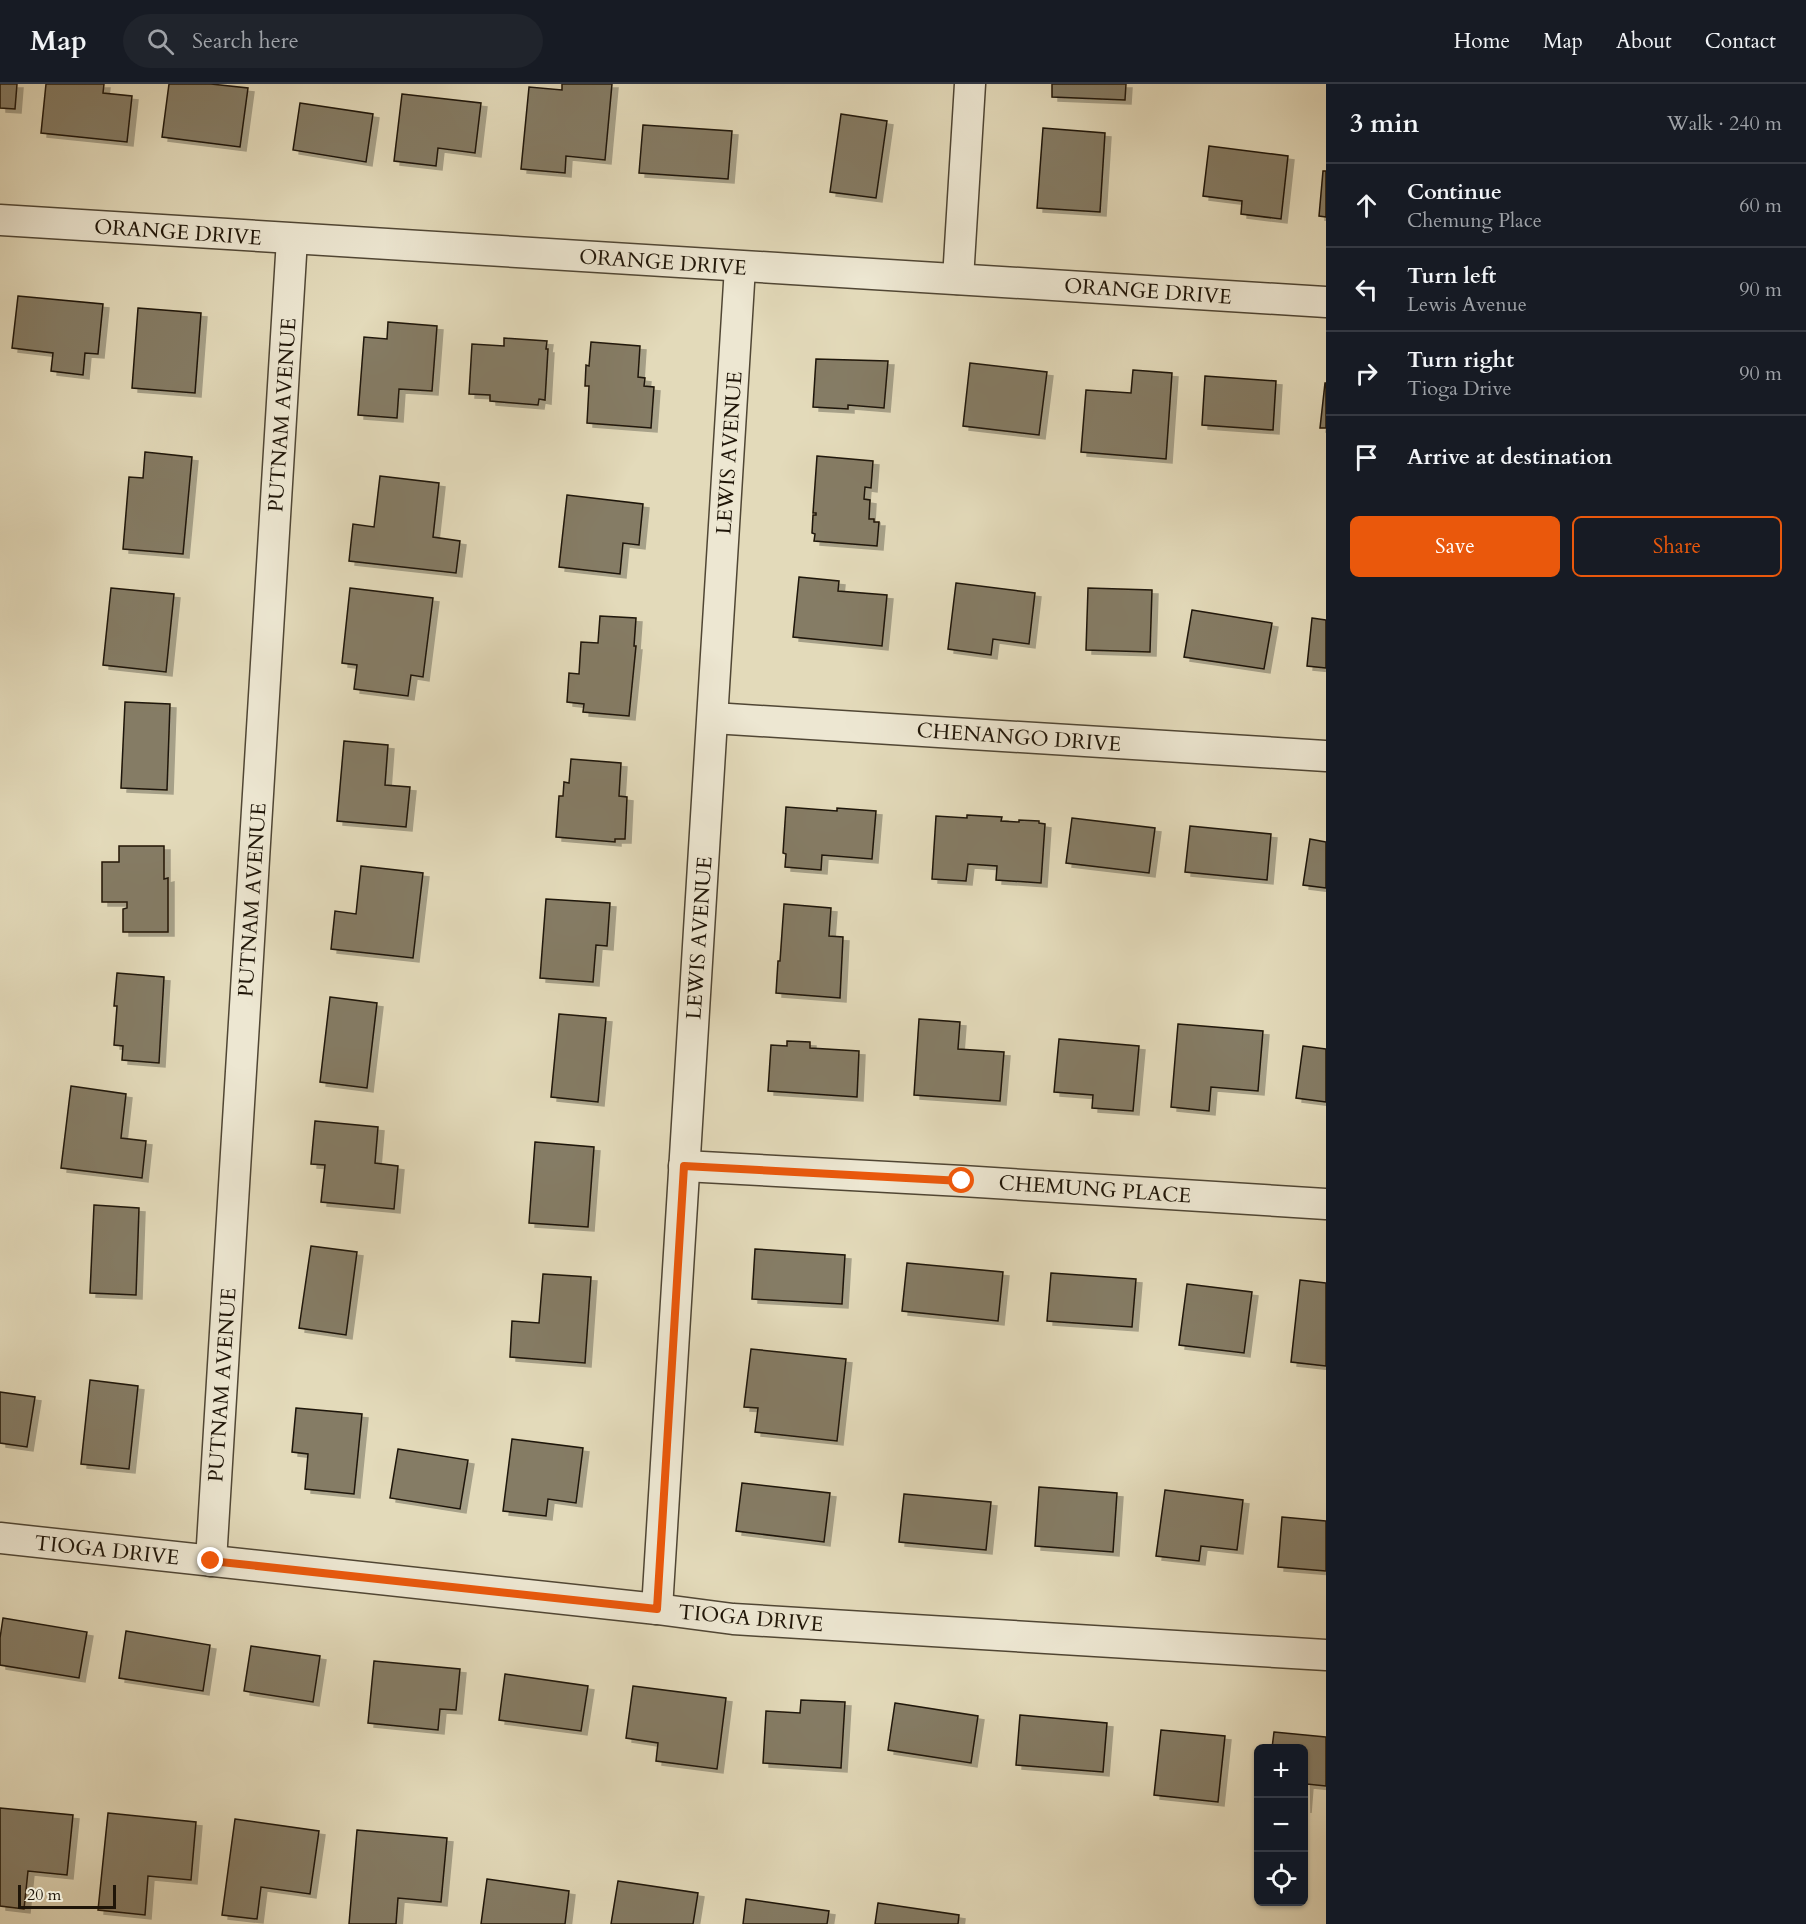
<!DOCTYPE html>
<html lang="en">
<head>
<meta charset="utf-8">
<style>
  :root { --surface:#171b24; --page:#20242c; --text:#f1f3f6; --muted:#9ea1a6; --line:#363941; --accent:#ea580c }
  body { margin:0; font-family:Cardo,serif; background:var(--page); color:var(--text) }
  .controls { position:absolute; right:18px; bottom:18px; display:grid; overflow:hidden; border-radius:9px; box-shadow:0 2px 4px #0004 }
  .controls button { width:54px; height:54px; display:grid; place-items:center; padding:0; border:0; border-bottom:2px solid var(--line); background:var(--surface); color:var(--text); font:30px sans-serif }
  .scale { position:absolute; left:18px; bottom:15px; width:98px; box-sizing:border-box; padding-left:6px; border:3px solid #1f1508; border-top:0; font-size:16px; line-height:21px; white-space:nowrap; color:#1f1508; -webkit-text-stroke:4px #ede7d2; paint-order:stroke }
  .stop { position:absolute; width:18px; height:18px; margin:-14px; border:4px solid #ea580c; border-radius:50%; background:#fff }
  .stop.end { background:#ea580c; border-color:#fff; box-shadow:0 2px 6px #0008 }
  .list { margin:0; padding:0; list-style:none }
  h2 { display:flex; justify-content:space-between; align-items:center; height:78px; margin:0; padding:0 24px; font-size:26px }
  h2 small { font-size:20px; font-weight:400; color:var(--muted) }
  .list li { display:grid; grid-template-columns:39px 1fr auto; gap:18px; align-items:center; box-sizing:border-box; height:84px; padding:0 24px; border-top:2px solid var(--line) }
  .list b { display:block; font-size:22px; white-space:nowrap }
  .list p { margin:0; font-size:20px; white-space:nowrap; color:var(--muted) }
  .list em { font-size:20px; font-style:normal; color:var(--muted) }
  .actions { display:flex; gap:12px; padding:18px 24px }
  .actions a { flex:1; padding:14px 0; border:2px solid var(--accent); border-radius:9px; text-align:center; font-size:21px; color:var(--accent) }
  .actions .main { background:var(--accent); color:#fff }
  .icon { flex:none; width:33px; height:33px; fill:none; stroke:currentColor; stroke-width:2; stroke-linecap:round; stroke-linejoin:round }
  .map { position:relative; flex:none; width:1326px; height:1840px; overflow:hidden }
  header { display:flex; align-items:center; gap:36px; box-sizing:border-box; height:84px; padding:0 30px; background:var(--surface); border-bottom:2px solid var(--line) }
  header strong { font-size:28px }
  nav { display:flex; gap:33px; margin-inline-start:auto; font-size:21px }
  .search { width:420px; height:54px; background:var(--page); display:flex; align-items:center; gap:15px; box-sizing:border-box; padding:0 21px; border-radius:33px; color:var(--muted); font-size:22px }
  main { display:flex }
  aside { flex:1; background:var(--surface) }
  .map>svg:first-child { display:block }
</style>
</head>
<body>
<header>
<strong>Map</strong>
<div class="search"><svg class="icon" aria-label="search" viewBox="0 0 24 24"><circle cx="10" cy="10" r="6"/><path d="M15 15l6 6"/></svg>Search here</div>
<nav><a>Home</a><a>Map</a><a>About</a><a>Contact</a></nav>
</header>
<main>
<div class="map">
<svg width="1326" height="1840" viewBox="0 0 1326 1840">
  <defs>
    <filter id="shadow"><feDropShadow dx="6" dy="4" stdDeviation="0" flood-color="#0004"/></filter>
  </defs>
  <rect width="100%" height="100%" fill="#e3daba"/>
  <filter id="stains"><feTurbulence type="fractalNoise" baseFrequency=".00333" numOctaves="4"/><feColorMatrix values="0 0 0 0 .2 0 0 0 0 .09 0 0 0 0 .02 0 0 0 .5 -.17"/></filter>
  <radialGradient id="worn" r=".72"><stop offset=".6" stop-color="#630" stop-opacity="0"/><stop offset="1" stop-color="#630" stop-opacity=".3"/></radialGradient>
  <g fill="#857b65" stroke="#1f1508" stroke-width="1.5" filter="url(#shadow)">
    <path d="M0,0H17L15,25L0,24Z"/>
    <path d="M46,0H104L103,9L132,12L127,58L41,49Z"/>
    <path d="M169,0H211L248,4L240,63L162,53Z"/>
    <path d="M562,0H612L605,76L566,72L565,89L521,85L529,3L562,6Z"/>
    <path d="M1052,0H1126L1125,16L1052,13Z"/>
    <path d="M402,10L481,19L475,69L438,64L436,82L394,77Z"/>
    <path d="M300,19L373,30L366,78L293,66Z"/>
    <path d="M841,30L887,37L876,114L830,108Z"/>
    <path d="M643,41L732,47L728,95L639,89Z"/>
    <path d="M1043,44L1105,49L1100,128L1037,124Z"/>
    <path d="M1209,62L1288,72L1281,135L1241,130L1242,117L1203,112Z"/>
    <path d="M1323,87H1326V133L1319,132Z"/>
    <path d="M18,212L103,220L98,270L85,269L83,291L51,287L53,269L12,264Z"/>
    <path d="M138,224L201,229L195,309L132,304Z"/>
    <path d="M388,238L437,242L432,307L399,305L397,334L358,331L364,253L387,255Z"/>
    <path d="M504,254L547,257L546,265H548L545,316L539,315L538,321L490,317V311L469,310L472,260L504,262Z"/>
    <path d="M591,258L640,262L638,293L645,294L644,302L654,303L651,344L587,339L589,302H585L586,281L589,282Z"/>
    <path d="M816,275L888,277L884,324L848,321V325L813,323Z"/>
    <path d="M970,279L1047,288L1039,351L963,342Z"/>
    <path d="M1133,286L1172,289L1166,375L1081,368L1086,306L1131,309Z"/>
    <path d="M1205,292L1276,297L1273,346L1202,341Z"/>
    <path d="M1325,299H1326V344H1320Z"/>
    <path d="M145,368L192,373L183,470L123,465L129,393L143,394Z"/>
    <path d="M817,372L873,377L871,404L865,403L864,415L870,416L869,435H874V438H879L877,462L814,457L815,450L812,449L813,431H816V429H813Z"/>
    <path d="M380,392L439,399L433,453L460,457L456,489L349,477L353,440L374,443Z"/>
    <path d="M567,411L643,420L639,461L623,459L620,490L559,483Z"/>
    <path d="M799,493L839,497L838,507L887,511L882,562L793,553Z"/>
    <path d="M956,499L1035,509L1029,560L993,555L991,571L948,565Z"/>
    <path d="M111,504L174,510L166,588L103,581Z"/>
    <path d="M350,504L433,514L423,593L411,591L408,612L354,605L357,581L342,579Z"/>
    <path d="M1088,504L1152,506L1150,568L1086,566Z"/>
    <path d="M1192,526L1272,539L1264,585L1184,573Z"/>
    <path d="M600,532L636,534L634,562H636L629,632L583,628L584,620L567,618L569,589L579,590L581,558L598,559Z"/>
    <path d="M1312,534L1326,536V584L1307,582Z"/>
    <path d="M125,618L170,620L167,706L121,704Z"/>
    <path d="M344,657L388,661L385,701L410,703L406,743L337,737Z"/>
    <path d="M571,675L621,679L619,712L627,713L625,755H615V758L556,753L559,712H563L564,698L569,699Z"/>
    <path d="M786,723L837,727V724L876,727L872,775L822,771L821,786L785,783L786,770L783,769Z"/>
    <path d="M967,731L1002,733L1001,737L1019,738V736L1039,737V739L1045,740L1041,799L996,796L997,782L968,780L966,797L932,795L936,732L967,734Z"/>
    <path d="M1072,734L1155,744L1149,789L1066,779Z"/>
    <path d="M1190,742L1271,750L1267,796L1185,788Z"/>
    <path d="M1310,755L1326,758V804L1303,801Z"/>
    <path d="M119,762H164V795L168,794V848H123V825L127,824V818H102V778H119Z"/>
    <path d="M361,782L423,789L413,874L331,865L335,827L356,830Z"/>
    <path d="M546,815L610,819L607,862L596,861L593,898L540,894Z"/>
    <path d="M784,820L831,824L829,852L843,853L840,914L776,909L778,877H780Z"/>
    <path d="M117,889L164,893L159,979L122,976L123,962L114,961L117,922H114Z"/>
    <path d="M330,913L377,919L367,1004L320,998Z"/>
    <path d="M559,930L606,934L598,1018L551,1013Z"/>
    <path d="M919,935L960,938L958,965L1004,968L1000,1017L914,1011Z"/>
    <path d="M1178,940L1263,947L1258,1007L1211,1003L1209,1027L1171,1023Z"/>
    <path d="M1059,955L1139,962L1133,1027L1092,1024L1093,1011L1054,1008Z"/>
    <path d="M787,957L810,958V964L859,967L857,1013L768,1007L771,961L787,962Z"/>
    <path d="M1303,962L1326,965V1018L1296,1014Z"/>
    <path d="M71,1002L126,1010L121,1054L146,1057L142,1094L61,1084Z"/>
    <path d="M315,1037L378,1043L375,1079L398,1082L394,1125L321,1118L325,1081L311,1080Z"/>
    <path d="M535,1058L594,1063L588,1143L529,1139Z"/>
    <path d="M94,1121L139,1124L136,1211L90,1209Z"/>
    <path d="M311,1162L357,1168L346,1251L299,1244Z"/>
    <path d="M755,1165L845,1171L842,1220L752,1215Z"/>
    <path d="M907,1179L1003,1188L998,1237L902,1227Z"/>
    <path d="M1051,1189L1136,1195L1132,1243L1047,1237Z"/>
    <path d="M543,1190L591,1193L585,1279L510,1273L512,1237L539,1239Z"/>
    <path d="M1300,1196L1326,1199V1282L1291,1278Z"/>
    <path d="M1187,1200L1252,1208L1244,1269L1179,1261Z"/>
    <path d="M751,1265L846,1275L837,1357L755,1348L758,1324L744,1323Z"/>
    <path d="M90,1296L138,1302L129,1385L81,1380Z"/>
    <path d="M0,1308L35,1313L27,1363L0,1359Z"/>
    <path d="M296,1324L362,1330L354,1410L305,1405L308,1370L292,1368Z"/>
    <path d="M512,1355L583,1364L576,1419L548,1415L546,1432L503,1427Z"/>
    <path d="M398,1365L468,1376L460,1425L390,1414Z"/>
    <path d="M742,1399L830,1409L824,1458L736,1447Z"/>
    <path d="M1039,1403L1117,1409L1113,1468L1035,1462Z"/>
    <path d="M1165,1406L1243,1416L1237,1466L1201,1462L1199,1477L1156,1472Z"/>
    <path d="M904,1410L991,1418L986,1466L899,1458Z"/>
    <path d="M1282,1433L1326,1437V1487L1278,1483Z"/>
    <path d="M3,1534L87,1548L79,1594L0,1581V1554Z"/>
    <path d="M126,1547L210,1561L203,1607L119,1594Z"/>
    <path d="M251,1562L320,1572L313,1618L244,1607Z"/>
    <path d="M374,1577L460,1585L456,1626L440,1625L438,1646L368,1639Z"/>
    <path d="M505,1590L588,1602L581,1647L499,1636Z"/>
    <path d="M633,1602L726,1614L717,1685L656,1677L658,1659L626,1654Z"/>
    <path d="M801,1616L845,1618L841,1684L763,1679L766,1627L800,1629Z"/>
    <path d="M895,1619L978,1632L971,1679L888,1666Z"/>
    <path d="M1020,1631L1107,1639L1103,1688L1016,1681Z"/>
    <path d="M1161,1646L1225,1652L1218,1718L1154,1711Z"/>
    <path d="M1274,1648L1326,1653V1702L1307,1700L1305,1725L1304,1664H1272Z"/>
    <path d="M0,1724L73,1731L67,1791L28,1787L24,1825L0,1822Z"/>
    <path d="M108,1729L196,1738L191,1796L148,1792L145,1831L98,1826Z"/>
    <path d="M235,1735L319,1747L310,1810L261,1803L257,1835L222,1831Z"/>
    <path d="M357,1746L447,1754L441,1818L398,1814L396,1840H349Z"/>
    <path d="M487,1795L569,1807L565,1840H481Z"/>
    <path d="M618,1797L698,1809L693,1840H611Z"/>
    <path d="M746,1815L829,1827L827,1840H743Z"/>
    <path d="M878,1819L959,1831L958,1840H875Z"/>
  </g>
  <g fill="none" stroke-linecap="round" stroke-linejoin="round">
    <defs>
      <g id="street">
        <path d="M0,136L1326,218"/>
        <path d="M958,195L970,0"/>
        <path d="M713,634L1326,672"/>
        <path d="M684,1082L962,1097L1326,1120"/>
        <path d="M0,1454L657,1525L733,1535L1326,1571"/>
        <path d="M211,1477L292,155"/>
        <path d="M657,1525L740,183"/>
      </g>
    </defs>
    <use href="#street" stroke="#504634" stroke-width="33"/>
    <use href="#street" stroke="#ede7d2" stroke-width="30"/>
  </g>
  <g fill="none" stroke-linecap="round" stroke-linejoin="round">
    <path stroke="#ea580c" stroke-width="8" d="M211,1477L657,1525L684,1082L962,1097"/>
  </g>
  <g text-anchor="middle" stroke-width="5" stroke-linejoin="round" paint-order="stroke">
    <g font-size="21" fill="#1f1508" stroke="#ede7d2">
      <text transform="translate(178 148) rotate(4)" y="7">ORANGE DRIVE</text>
      <text transform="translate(663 178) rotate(4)" y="7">ORANGE DRIVE</text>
      <text transform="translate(1148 207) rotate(4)" y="7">ORANGE DRIVE</text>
      <text transform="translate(282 331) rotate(-86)" y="7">PUTNAM AVENUE</text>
      <text transform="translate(729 369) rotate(-86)" y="7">LEWIS AVENUE</text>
      <text transform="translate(1019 653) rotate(4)" y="7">CHENANGO DRIVE</text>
      <text transform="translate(252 816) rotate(-86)" y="7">PUTNAM AVENUE</text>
      <text transform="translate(699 854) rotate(-86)" y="7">LEWIS AVENUE</text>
      <text transform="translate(1095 1105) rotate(4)" y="7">CHEMUNG PLACE</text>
      <text transform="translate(222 1301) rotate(-86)" y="7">PUTNAM AVENUE</text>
      <text transform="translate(107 1466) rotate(6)" y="7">TIOGA DRIVE</text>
      <text transform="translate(751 1534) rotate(5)" y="7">TIOGA DRIVE</text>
    </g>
  </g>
  <rect width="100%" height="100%" filter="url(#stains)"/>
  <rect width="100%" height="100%" fill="url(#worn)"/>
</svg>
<div class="controls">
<button>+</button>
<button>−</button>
<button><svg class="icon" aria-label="locate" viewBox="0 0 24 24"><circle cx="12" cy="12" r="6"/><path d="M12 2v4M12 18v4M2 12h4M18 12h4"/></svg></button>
</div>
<div class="scale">20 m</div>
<div class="stop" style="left:962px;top:1097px"></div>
<div class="stop end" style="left:211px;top:1477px"></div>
</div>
<aside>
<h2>3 min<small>Walk · 240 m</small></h2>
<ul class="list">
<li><svg class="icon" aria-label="ahead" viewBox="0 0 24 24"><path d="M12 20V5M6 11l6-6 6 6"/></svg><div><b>Continue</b><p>Chemung Place</p></div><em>60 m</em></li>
<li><svg class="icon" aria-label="left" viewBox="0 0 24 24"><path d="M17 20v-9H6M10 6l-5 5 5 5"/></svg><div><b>Turn left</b><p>Lewis Avenue</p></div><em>90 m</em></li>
<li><svg class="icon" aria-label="right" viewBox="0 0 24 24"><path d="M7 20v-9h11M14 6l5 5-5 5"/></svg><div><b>Turn right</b><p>Tioga Drive</p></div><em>90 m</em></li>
<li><svg class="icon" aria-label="arrive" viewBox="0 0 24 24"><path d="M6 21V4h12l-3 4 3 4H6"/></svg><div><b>Arrive at destination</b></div></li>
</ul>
<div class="actions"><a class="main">Save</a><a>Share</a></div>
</aside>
</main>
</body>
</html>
